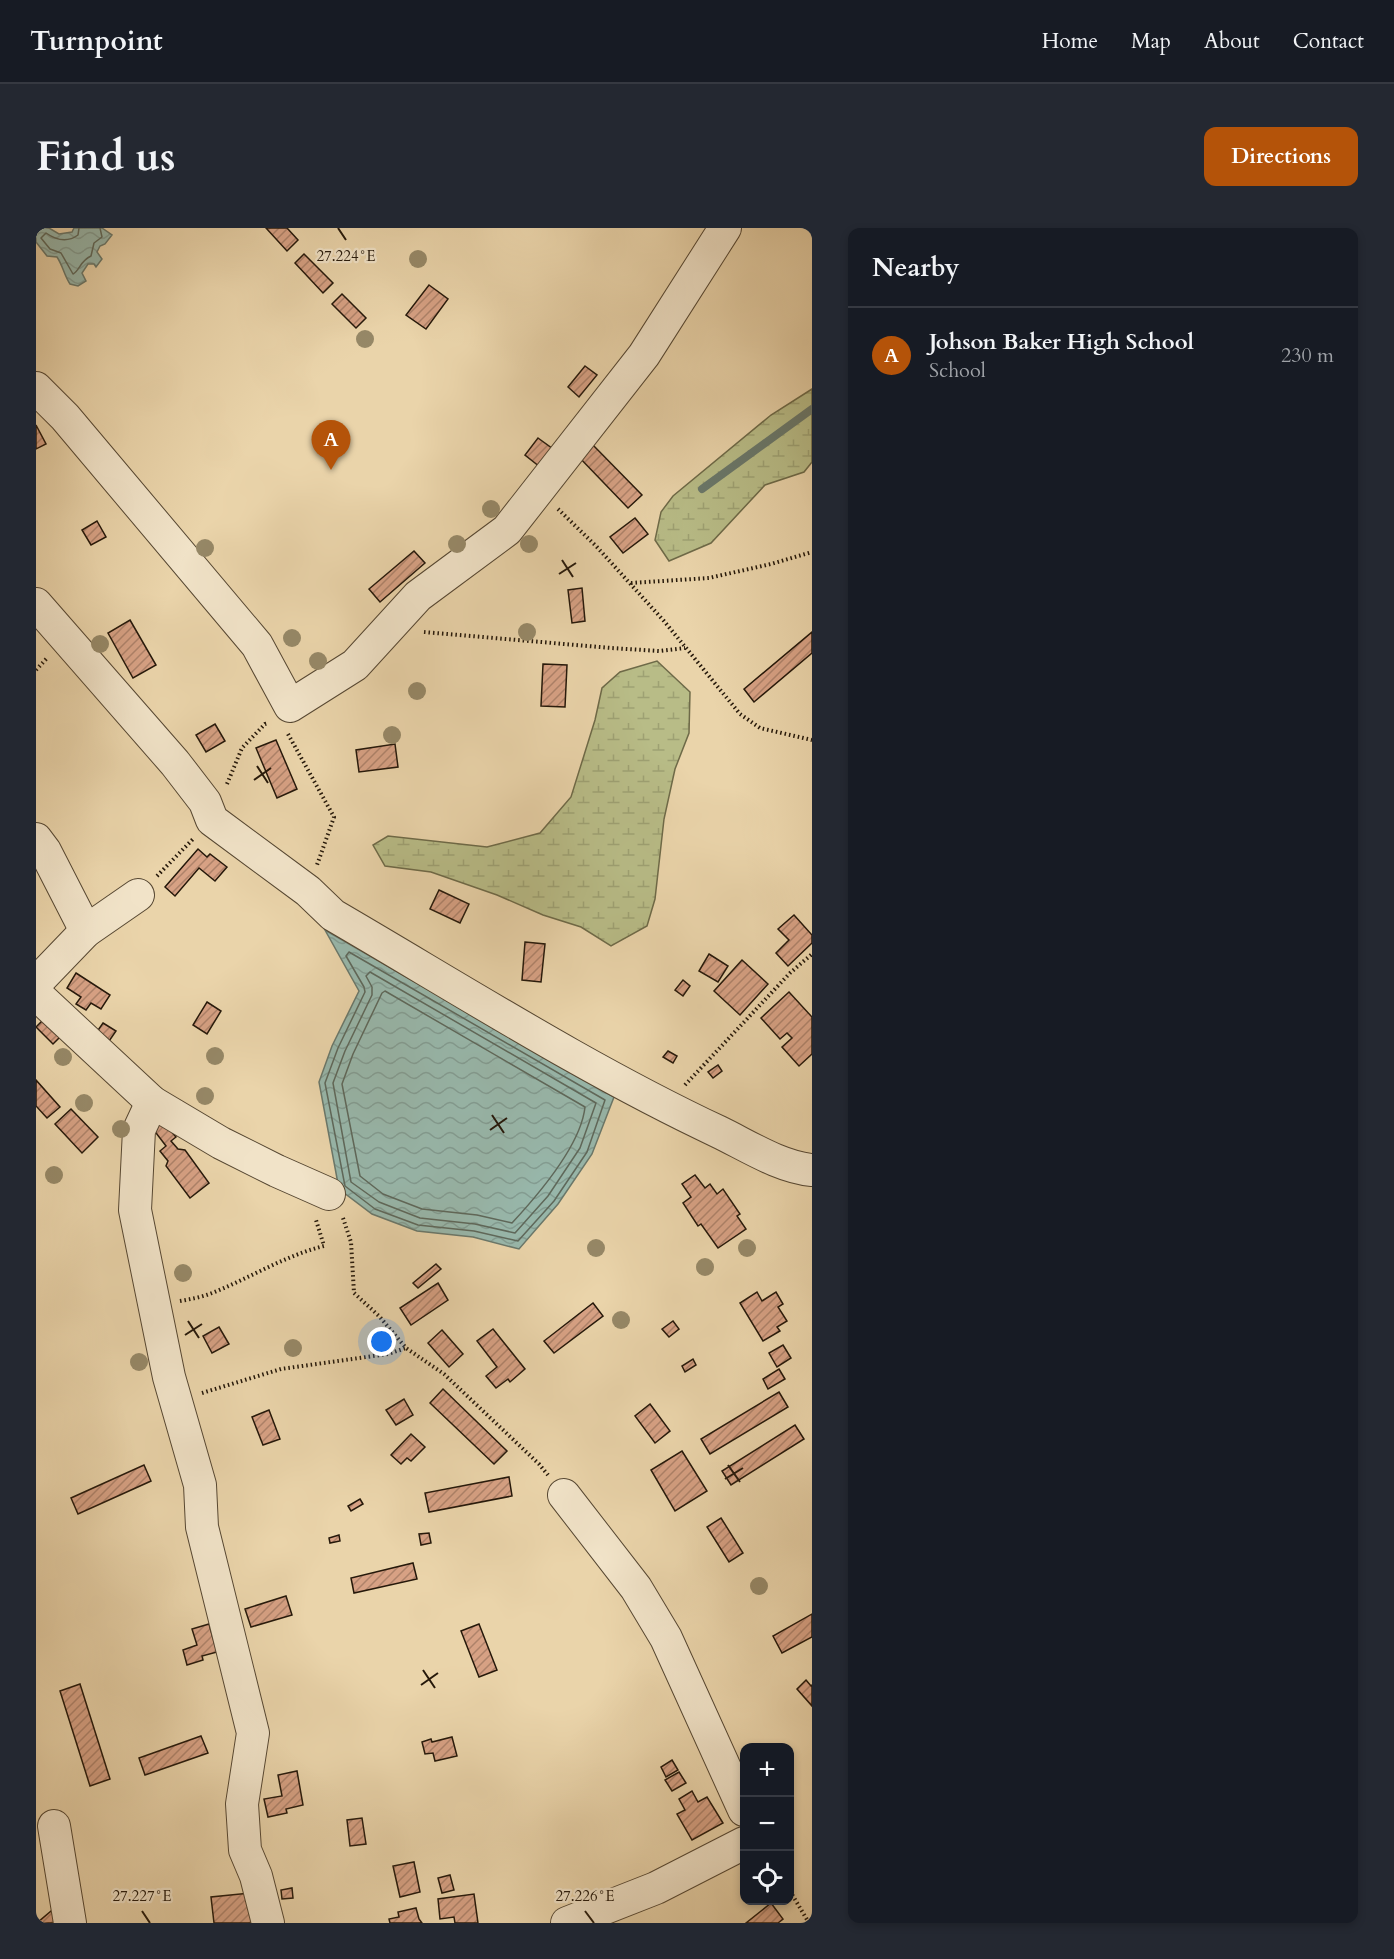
<!DOCTYPE html>
<html lang="en">
<head>
<meta charset="utf-8">
<style>
  :root { --surface:#171b24; --page:#242831; --text:#f1f3f6; --muted:#9ea1a6; --line:#363941; --accent:#b45309 }
  body { margin:0; font-family:Cardo,serif; background:var(--page); color:var(--text) }
  .controls { position:absolute; right:18px; bottom:18px; display:grid; overflow:hidden; border-radius:12px; box-shadow:0 3px 9px #0003 }
  .controls button { width:54px; height:54px; display:grid; place-items:center; padding:0; border:0; border-bottom:2px solid var(--line); background:var(--surface); color:var(--text); font:30px sans-serif }
  .you { position:absolute; left:346px; top:1114px; width:21px; height:21px; margin:-15px; border:4px solid #fff; border-radius:50%; background:#1a73e8; box-shadow:0 0 0 9px #1a73e833 }
  .badge { display:grid; place-items:center; width:39px; height:39px; border-radius:50%; background:var(--accent); color:#fff; font-size:20px; font-weight:700 }
  .pin { position:absolute; translate:-50% -50px; filter:drop-shadow(0 2px 3px #0008) }
  .pin::after { content:''; position:absolute; top:32px; width:21px; height:18px; background:inherit; clip-path:polygon(0 0,100% 0,50% 100%) }
  .list { margin:0; padding:0; list-style:none }
  h2 { display:flex; justify-content:space-between; align-items:center; height:78px; margin:0; padding:0 24px; font-size:26px }
  h2 small { font-size:20px; font-weight:400; color:var(--muted) }
  .list li { display:grid; grid-template-columns:39px 1fr auto; gap:18px; align-items:center; box-sizing:border-box; height:96px; padding:0 24px; border-top:2px solid var(--line) }
  .list b { display:block; font-size:22px; white-space:nowrap }
  .list p { margin:0; font-size:20px; white-space:nowrap; color:var(--muted) }
  .list em { font-size:20px; font-style:normal; color:var(--muted) }
  .icon { flex:none; width:33px; height:33px; fill:none; stroke:currentColor; stroke-width:2; stroke-linecap:round; stroke-linejoin:round }
  .map { position:relative; flex:none; width:776px; height:1695px; overflow:hidden; border-radius:12px }
  header { display:flex; align-items:center; gap:36px; box-sizing:border-box; height:84px; padding:0 30px; background:var(--surface); border-bottom:2px solid var(--line) }
  header strong { font-size:28px }
  nav { display:flex; gap:33px; margin-inline-start:auto; font-size:21px }
  .intro { display:flex; align-items:center; justify-content:space-between; box-sizing:border-box; height:144px; padding:0 36px }
  h1 { margin:0; font-size:42px }
  .button { padding:15px 27px; border-radius:12px; background:var(--accent); color:#fff; font-size:21px; font-weight:700 }
  main { display:flex; gap:36px; padding:0 36px }
  aside { flex:1; background:var(--surface); border-radius:12px; box-shadow:0 3px 9px #0003 }
  .map>svg:first-child { display:block }
</style>
</head>
<body>
<header>
<strong>Turnpoint</strong>
<nav><a>Home</a><a>Map</a><a>About</a><a>Contact</a></nav>
</header>
<div class="intro"><h1>Find us</h1><a class="button">Directions</a></div>
<main>
<div class="map">
<svg width="776" height="1695" viewBox="0 0 776 1695">
  <defs>
    <pattern id="wetland-marsh" width="20" height="14" patternUnits="userSpaceOnUse" patternTransform="scale(1.5)"><rect width="20" height="14" fill="#b8bc87"/><path d="M1 5h8M5 5V1M11 12h8M15 12V8" fill="none" stroke="#9ea173"/></pattern>
    <pattern id="water-waves" width="16" height="10" patternUnits="userSpaceOnUse" patternTransform="scale(1.5)"><rect width="16" height="10" fill="#98b8ac"/><path d="M0 5q4-4 8 0t8 0" fill="none" stroke="#839d93"/></pattern>
    <pattern id="building-hatch" width="6" height="6" patternUnits="userSpaceOnUse" patternTransform="scale(1.5)"><rect width="6" height="6" fill="#d7a184"/><path d="M-1 1l2-2M0 6l6-6M5 7l2-2" fill="none" stroke="#ae826a"/></pattern>
  </defs>
  <rect width="100%" height="100%" fill="#ead4aa"/>
  <filter id="stains"><feTurbulence type="fractalNoise" baseFrequency=".00333" numOctaves="4"/><feColorMatrix values="0 0 0 0 .2 0 0 0 0 .09 0 0 0 0 .02 0 0 0 .5 -.17"/></filter>
  <radialGradient id="worn" r=".72"><stop offset=".6" stop-color="#630" stop-opacity="0"/><stop offset="1" stop-color="#630" stop-opacity=".3"/></radialGradient>
  <g fill="url(#wetland-marsh)" stroke="#6e6a48" stroke-width="1.5">
    <path d="M776,161V234L768,244L729,257L675,315L633,333L619,312L625,284L637,268L735,187Z"/>
    <path d="M621,433L654,464L653,505L639,541L628,591L619,671L611,698L575,718L545,699L507,687L461,667L395,644L349,638L337,617L352,608L451,619L504,605L535,569L559,492L566,460L584,444Z"/>
  </g>
  <g fill="url(#water-waves)" stroke="#6a786b" stroke-width="1.5">
    <path d="M5,0H13L23,6L36,4L38,0H66L76,7L69,16L64,18L61,24L66,31L60,39L58,36H52L46,45L50,53L42,58L34,56C28,47 27,38 21,29L11,28L0,14V6Z"/>
    <path d="M289,702L578,869L556,926L522,976L483,1021L437,1009L381,1003L336,986L303,961L283,854L296,818L323,763Z"/>
  </g>
  <g fill="none" stroke-linecap="round" stroke-linejoin="round">
    <g stroke="#5e685b" stroke-width="1.5">
      <path d="M43,0L42,7C31,15 20,12 10,5L5,10L14,21L25,25L37,46C44,42 44,33 55,28L58,15L66,9L64,0"/>
      <path d="M313,724L569,872L551,924L518,973L482,1013L438,1003L382,997L339,981L309,958L289,855L302,820L329,764L328,759L310,728Z"/>
      <path d="M334,744L560,875L544,920L512,968L479,1005L439,996L384,990L343,974L315,954L297,855L309,823L336,767V759L330,748Z"/>
      <path d="M349,763L549,879C545,917 502,967 476,995L441,987L386,981L347,966L324,948L306,856L317,826L346,765Z"/>
    </g>
    <path stroke="#6a786b" stroke-width="8" d="M666,261L776,181"/>
  </g>
  <g fill="url(#building-hatch)" stroke="#25180a" stroke-width="1.5">
    <path d="M230,0H251L262,12L251,23Z"/>
    <path d="M268,26L297,55L287,65L259,35Z"/>
    <path d="M393,57L412,71L390,101L370,87Z"/>
    <path d="M306,66L330,90L320,100L296,76Z"/>
    <path d="M549,138L561,147L543,169L532,159Z"/>
    <path d="M0,197L10,216L0,221Z"/>
    <path d="M502,210L517,221L504,239L489,227Z"/>
    <path d="M554,214L606,267L592,280L541,227Z"/>
    <path d="M599,290L612,306L587,325L574,309Z"/>
    <path d="M61,293L70,309L55,317L46,302Z"/>
    <path d="M378,323L389,335L344,374L333,361Z"/>
    <path d="M546,360L549,393L536,395L532,362Z"/>
    <path d="M94,392L120,437L97,450L72,405Z"/>
    <path d="M776,404V425L718,474L708,461Z"/>
    <path d="M507,436L531,437L529,479L505,478Z"/>
    <path d="M179,496L189,513L170,524L160,507Z"/>
    <path d="M240,512L261,561L241,570L220,520Z"/>
    <path d="M359,516L362,539L323,544L320,522Z"/>
    <path d="M162,621L171,629L174,626L191,639L179,653L163,640L139,668L129,659Z"/>
    <path d="M403,662L433,676L424,695L394,681Z"/>
    <path d="M758,687L776,707V715L752,738L740,725L753,712L742,701Z"/>
    <path d="M489,714L509,716L505,754L486,752Z"/>
    <path d="M673,726L692,738L682,754L663,743Z"/>
    <path d="M706,732L732,756L704,787L678,763Z"/>
    <path d="M40,745L74,767L65,781L55,775L50,782L40,776L45,769L31,760Z"/>
    <path d="M647,752L654,758L647,768L639,762Z"/>
    <path d="M753,764L776,789V826L763,838L746,819L756,810L751,805L744,811L725,790Z"/>
    <path d="M171,774L185,783L171,806L157,797Z"/>
    <path d="M10,789L27,806L17,816L0,799Z"/>
    <path d="M67,795L80,803L71,816L58,808Z"/>
    <path d="M632,823L641,828L637,835L627,829Z"/>
    <path d="M682,837L686,843L677,850L672,844Z"/>
    <path d="M0,852L24,879L11,890L0,878Z"/>
    <path d="M35,881L62,909L46,925L19,896Z"/>
    <path d="M127,894L140,909L135,913L142,921L149,922L173,955L154,970L130,938L132,933L124,923L130,918L117,901Z"/>
    <path d="M659,947L669,960L674,956L681,966L687,961L704,986L701,988L710,1001L682,1020L665,996L662,998L647,975L655,969L646,956Z"/>
    <path d="M400,1036L405,1041L382,1060L377,1055Z"/>
    <path d="M402,1055L412,1072L375,1097L364,1080Z"/>
    <path d="M721,1064L726,1073L740,1064L747,1076L742,1079L751,1093L741,1099L744,1103L727,1113L704,1075Z"/>
    <path d="M557,1075L567,1088L518,1125L508,1113Z"/>
    <path d="M637,1093L643,1101L633,1109L626,1101Z"/>
    <path d="M183,1099L193,1116L176,1125L167,1108Z"/>
    <path d="M457,1101L489,1141L474,1154L472,1151L460,1160L450,1148L461,1139L441,1113Z"/>
    <path d="M406,1102L427,1126L413,1139L392,1115Z"/>
    <path d="M747,1117L755,1130L741,1139L733,1125Z"/>
    <path d="M657,1131L660,1137L649,1144L646,1138Z"/>
    <path d="M743,1141L749,1151L732,1161L727,1151Z"/>
    <path d="M407,1161L471,1223L458,1236L394,1175Z"/>
    <path d="M743,1164L752,1179L674,1226L665,1211Z"/>
    <path d="M368,1171L377,1187L360,1197L350,1182Z"/>
    <path d="M614,1176L634,1203L619,1215L599,1188Z"/>
    <path d="M233,1182L244,1211L227,1217L216,1189Z"/>
    <path d="M759,1197L768,1211L695,1257L686,1243Z"/>
    <path d="M375,1206L389,1219L375,1233L371,1230L365,1236L355,1227Z"/>
    <path d="M646,1223L671,1263L639,1283L615,1242Z"/>
    <path d="M108,1237L115,1253L42,1286L35,1270Z"/>
    <path d="M473,1249L476,1268L393,1284L389,1265Z"/>
    <path d="M324,1271L327,1276L315,1283L312,1278Z"/>
    <path d="M685,1290L707,1325L693,1334L671,1299Z"/>
    <path d="M393,1305L395,1315L385,1317L383,1306Z"/>
    <path d="M303,1307L304,1313L294,1315L293,1310Z"/>
    <path d="M377,1335L381,1351L318,1365L315,1350Z"/>
    <path d="M250,1368L256,1387L215,1399L209,1381Z"/>
    <path d="M776,1386V1409L746,1425L737,1408Z"/>
    <path d="M173,1396L181,1424L166,1428L167,1432L151,1437L147,1422L161,1417L156,1401Z"/>
    <path d="M443,1396L461,1442L443,1449L425,1403Z"/>
    <path d="M770,1452L775,1458L776,1457V1478L761,1461Z"/>
    <path d="M44,1456L74,1551L54,1558L24,1463Z"/>
    <path d="M165,1508L172,1525L109,1547L103,1530Z"/>
    <path d="M416,1509L421,1528L399,1533L397,1525L389,1526L386,1514L395,1511L396,1514Z"/>
    <path d="M636,1532L642,1542L630,1549L625,1539Z"/>
    <path d="M261,1543L267,1577L250,1581L251,1585L232,1589L228,1571L246,1568L242,1547Z"/>
    <path d="M643,1544L650,1555L636,1563L629,1552Z"/>
    <path d="M656,1563L662,1574L671,1569L687,1595L656,1612L641,1586L649,1582L643,1571Z"/>
    <path d="M326,1590L330,1616L314,1618L311,1592Z"/>
    <path d="M378,1634L384,1664L364,1669L357,1638Z"/>
    <path d="M414,1647L418,1662L406,1665L402,1650Z"/>
    <path d="M256,1660L257,1670L246,1671L245,1662Z"/>
    <path d="M214,1665L217,1695H178L175,1669Z"/>
    <path d="M438,1666L442,1695H419L418,1689L404,1691L402,1671Z"/>
    <path d="M735,1675L747,1691L742,1695H710Z"/>
    <path d="M380,1680L383,1691L386,1695H354L353,1691L363,1689L362,1684Z"/>
    <path d="M15,1683L23,1693L20,1695H1Z"/>
  </g>
  <g fill="none" stroke-linecap="round" stroke-linejoin="round">
    <defs>
      <g id="minor">
        <path d="M0,160L29,189L221,417L254,478L319,437L382,368L471,302L608,127L689,0"/>
        <path d="M0,376L139,535L169,574L176,592L272,663L297,687C424,761 551,842 683,904C712,918 744,939 776,942"/>
        <path d="M0,611L9,623L50,703"/>
        <path d="M0,755L50,703L102,667"/>
        <path d="M0,766L116,874L185,915L241,943L293,966"/>
        <path d="M116,874L103,902L99,982L133,1149L164,1257L166,1299L217,1505L206,1576L209,1622L220,1648L232,1695"/>
        <path d="M528,1267L600,1360L630,1410L708,1582"/>
        <path d="M18,1598L34,1695"/>
        <path d="M531,1695L620,1660L708,1615"/>
      </g>
    </defs>
    <use href="#minor" stroke="#564732" stroke-width="34"/>
    <g stroke="#25180a" stroke-width="4" stroke-dasharray="1.5 3" stroke-linecap="butt">
      <path d="M522,281L560,318L628,393L704,486L724,500L776,512"/>
      <path d="M595,355L673,350L735,336L776,324"/>
      <path d="M388,404L575,420L623,423L649,420"/>
      <path d="M0,442L12,429"/>
      <path d="M252,506L298,589L281,637"/>
      <path d="M191,556L206,520L229,496L233,495"/>
      <path d="M121,648L158,610"/>
      <path d="M649,857L754,745L776,726"/>
      <path d="M307,990L315,1014L318,1065L343,1088L370,1120L408,1146L503,1236L512,1247"/>
      <path d="M144,1073C155,1071 166,1069 176,1065C214,1050 248,1028 288,1018L280,992"/>
      <path d="M166,1165L245,1141L352,1126L370,1120"/>
      <path d="M754,1663L773,1695"/>
    </g>
    <use href="#minor" stroke="#f1e3c8" stroke-width="32"/>
  </g>
  <g fill="#968867">
    <circle cx="382" cy="31" r="9"/>
    <circle cx="329" cy="111" r="9"/>
    <circle cx="455" cy="281" r="9"/>
    <circle cx="421" cy="316" r="9"/>
    <circle cx="493" cy="316" r="9"/>
    <circle cx="169" cy="320" r="9"/>
    <circle cx="491" cy="404" r="9"/>
    <circle cx="256" cy="410" r="9"/>
    <circle cx="64" cy="416" r="9"/>
    <circle cx="282" cy="433" r="9"/>
    <circle cx="381" cy="463" r="9"/>
    <circle cx="356" cy="507" r="9"/>
    <circle cx="179" cy="828" r="9"/>
    <circle cx="27" cy="829" r="9"/>
    <circle cx="169" cy="868" r="9"/>
    <circle cx="48" cy="875" r="9"/>
    <circle cx="85" cy="901" r="9"/>
    <circle cx="18" cy="947" r="9"/>
    <circle cx="560" cy="1020" r="9"/>
    <circle cx="711" cy="1020" r="9"/>
    <circle cx="669" cy="1039" r="9"/>
    <circle cx="147" cy="1045" r="9"/>
    <circle cx="585" cy="1092" r="9"/>
    <circle cx="257" cy="1120" r="9"/>
    <circle cx="103" cy="1134" r="9"/>
    <circle cx="723" cy="1358" r="9"/>
  </g>
  <path fill="none" stroke="#25180a" stroke-width="2" d="M302,0L310,12M526,332L537,349M523,346L540,335M221,538L232,555M218,552L235,540M456,887L468,905M454,902L471,890M152,1093L163,1110M149,1107L166,1096M692,1237L704,1254M689,1251L707,1240M387,1442L399,1460M385,1457L402,1445M106,1683L114,1695M549,1683L558,1695"/>
  <g font-size="15" text-anchor="middle" fill="#25180a" stroke="#f1e3c8" stroke-width="4.5" stroke-linejoin="round" paint-order="stroke">
    <text x="310" y="33">27.224°E</text>
    <text x="106" y="1673">27.227°E</text>
    <text x="549" y="1673">27.226°E</text>
  </g>
  <rect width="100%" height="100%" filter="url(#stains)"/>
  <rect width="100%" height="100%" fill="url(#worn)"/>
</svg>
<div class="controls">
<button>+</button>
<button>−</button>
<button><svg class="icon" aria-label="locate" viewBox="0 0 24 24"><circle cx="12" cy="12" r="6"/><path d="M12 2v4M12 18v4M2 12h4M18 12h4"/></svg></button>
</div>
<div class="you"></div>
<div class="pin badge" style="left:295px;top:242px">A</div>
</div>
<aside>
<h2>Nearby<small></small></h2>
<ul class="list">
<li><span class="badge">A</span><div><b>Johson Baker High School</b><p>School</p></div><em>230 m</em></li>
</ul>
</aside>
</main>
</body>
</html>
